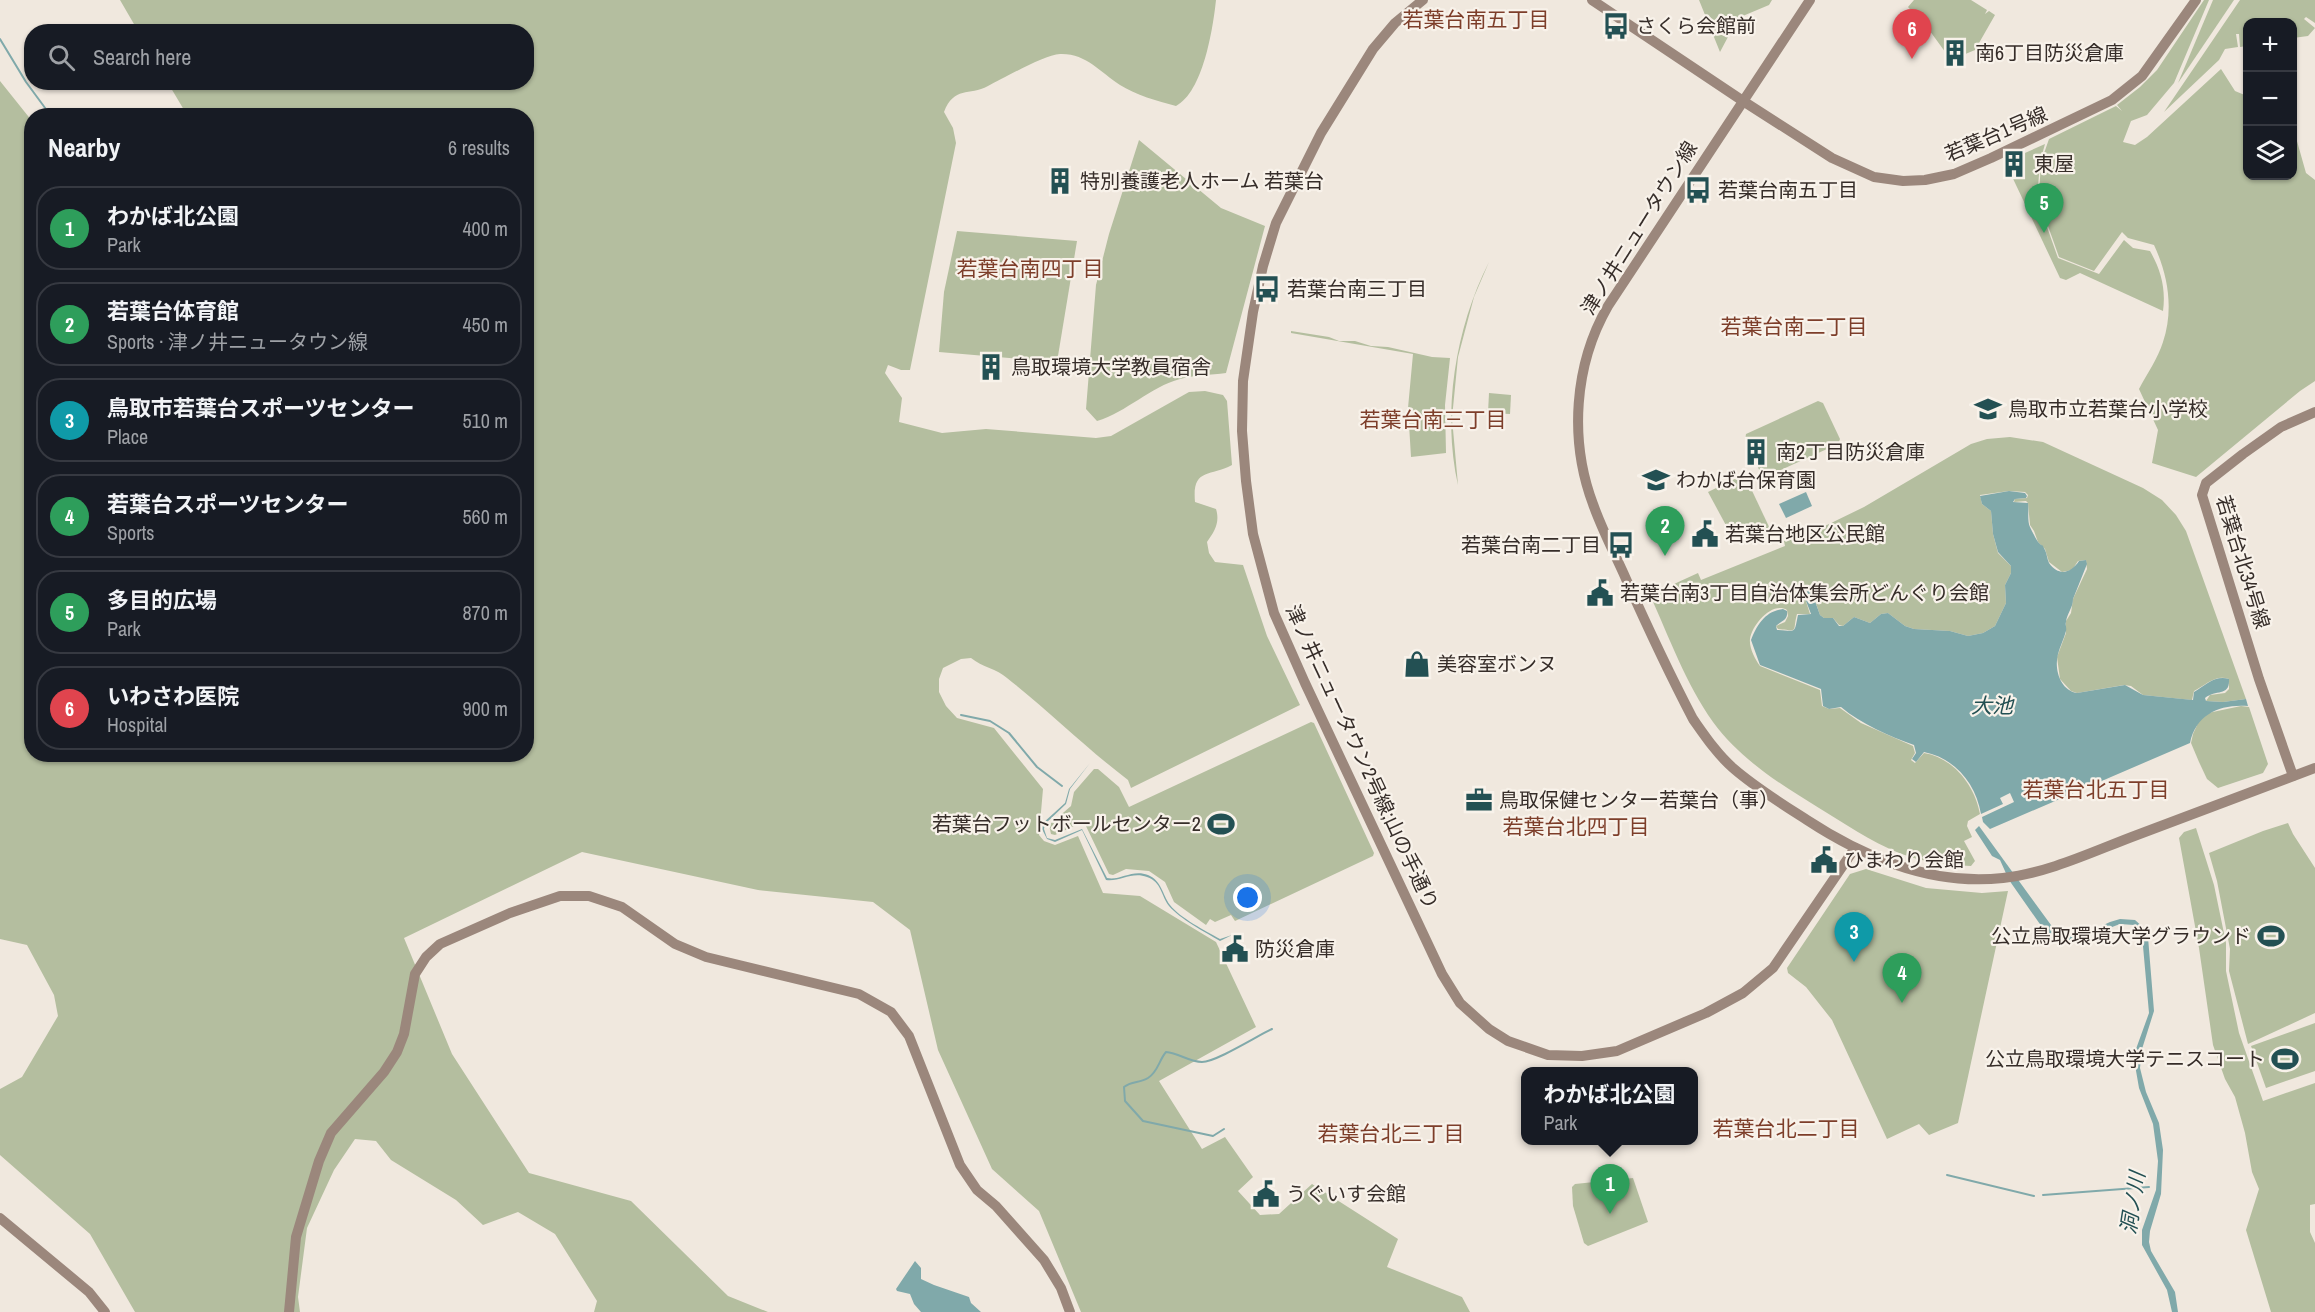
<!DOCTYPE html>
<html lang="en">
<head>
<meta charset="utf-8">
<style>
  :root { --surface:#171b24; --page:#242831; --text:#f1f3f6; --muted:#9ea1a6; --line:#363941; --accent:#0f766e }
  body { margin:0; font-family:"Archivo Narrow","Noto Sans JP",sans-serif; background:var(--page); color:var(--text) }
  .controls { position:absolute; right:18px; top:18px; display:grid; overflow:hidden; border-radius:12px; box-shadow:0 2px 4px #0004 }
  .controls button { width:54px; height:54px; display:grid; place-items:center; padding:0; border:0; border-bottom:2px solid var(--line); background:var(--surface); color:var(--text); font:30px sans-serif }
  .you { position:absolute; left:1248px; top:898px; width:21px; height:21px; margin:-15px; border:4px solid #fff; border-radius:50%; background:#1a73e8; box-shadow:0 0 0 9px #1a73e833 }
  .badge { display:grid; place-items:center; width:39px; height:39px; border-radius:50%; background:var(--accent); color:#fff; font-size:20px; font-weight:700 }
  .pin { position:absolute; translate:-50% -50px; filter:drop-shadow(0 2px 3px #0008) }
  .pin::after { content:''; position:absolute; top:32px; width:21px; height:18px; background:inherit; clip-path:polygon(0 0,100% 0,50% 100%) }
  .popup { position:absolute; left:1521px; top:1067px; width:177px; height:78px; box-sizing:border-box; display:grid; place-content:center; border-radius:12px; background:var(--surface); filter:drop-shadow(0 2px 4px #0005); font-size:20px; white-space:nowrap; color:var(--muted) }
  .popup b { font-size:22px; color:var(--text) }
  .popup::after { content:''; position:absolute; left:50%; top:100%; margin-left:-12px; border:12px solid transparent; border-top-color:var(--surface) }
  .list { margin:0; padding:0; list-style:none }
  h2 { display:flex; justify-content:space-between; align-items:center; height:78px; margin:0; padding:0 24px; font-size:26px }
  h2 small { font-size:20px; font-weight:400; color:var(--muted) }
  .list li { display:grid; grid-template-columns:39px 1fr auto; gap:18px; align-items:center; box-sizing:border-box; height:84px; margin:0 12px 12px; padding:0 12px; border:2px solid var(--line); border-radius:24px }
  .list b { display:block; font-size:22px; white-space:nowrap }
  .list p { margin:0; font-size:20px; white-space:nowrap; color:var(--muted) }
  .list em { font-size:20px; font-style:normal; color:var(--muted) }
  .icon { flex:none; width:33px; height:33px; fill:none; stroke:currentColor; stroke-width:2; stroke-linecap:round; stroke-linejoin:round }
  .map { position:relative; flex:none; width:2315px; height:1312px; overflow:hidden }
  .search { position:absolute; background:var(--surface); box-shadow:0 2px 4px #0004; left:24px; top:24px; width:510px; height:66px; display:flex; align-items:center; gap:15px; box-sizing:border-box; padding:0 21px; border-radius:24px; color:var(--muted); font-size:22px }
  .panel { position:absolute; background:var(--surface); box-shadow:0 2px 4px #0004; left:24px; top:108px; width:510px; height:654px; border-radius:24px }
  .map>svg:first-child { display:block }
</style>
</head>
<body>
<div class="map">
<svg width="2315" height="1312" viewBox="0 0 2315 1312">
  <rect width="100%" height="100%" fill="#f0e8de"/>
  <g fill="#b4be9f">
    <path d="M120,0H1216C1213,29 1203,92 1176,106C1157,101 1136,95 1120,85C1100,72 1086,53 1060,54C1044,55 1004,78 988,86C969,96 954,86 944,112L953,128L956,143L910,370H901L888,365L885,373L902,398L899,422L942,433L986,429L1096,438L1111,436L1189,392L1205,391L1223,395L1227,401L1232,465C1209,477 1192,468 1195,502L1216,509C1220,522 1215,531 1207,542L1209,553L1215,562L1243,565L1267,636L1300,705L1131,788L1128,780C1086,748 1049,711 1007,678C997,669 982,667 971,658L961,659L943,668L939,679V692L946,706L957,718L994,728L1043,789L1039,835L1044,841L1055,845L1078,836L1103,893L1140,896L1216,942L1256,1027L1159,1081L1202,1149L1225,1137L1253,1177L1238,1191L1260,1215L1279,1214L1312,1184L1398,1239L1387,1267L1462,1297L1470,1312H1081L1039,1211L992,1169L938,1050L910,930L873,902L758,890L582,852L404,938L452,1054L529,1173L631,1201L728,1296L768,1312H594L597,1301L555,1234L518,1212L483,1225L456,1200L391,1160L376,1141L355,1139L334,1170L307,1228L298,1297L300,1312H135L90,1234L0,1155V1089L22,1077L58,1016L54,995L27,945L0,939V81L32,121V754H526V116L187,115L168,83L526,82V32L138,31Z"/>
    <path d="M1699,0H1772L1769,5L1738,18L1720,52Z"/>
    <path d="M1914,0H1971L1987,10L1985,14L1989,11L1995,15L1975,50L1951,60L1927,27L1908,7Z"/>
    <path d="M2204,0H2209L2174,83L2147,115L2131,121L2123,142L2135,145L2147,137L2221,69L2235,91L2247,96L2248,176H2292L2293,127L2306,173L2315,180V381L2300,391L2196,477L2152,463L2158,430L2139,389C2147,374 2158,358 2163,342C2174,309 2168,275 2154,245L2128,238L2122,232L2094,271L2059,257L2048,226L2038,211L2041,162L2049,139L2116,106L2122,111L2117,105L2140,87L2157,70Z"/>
    <path d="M2213,0H2234L2178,83Z"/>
    <path d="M2240,0H2315V23L2306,17L2304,19L2315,28L2308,36L2293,38L2292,22H2248L2247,46L2240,47L2239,34H2236L2238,47L2225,49L2219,60L2164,112Z"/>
    <path d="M1139,140L1221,208L1265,226L1226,373C1211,375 1194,375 1180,379C1150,387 1127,412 1097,421L1086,409L1096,285L1109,234Z"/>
    <path d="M2045,144L2040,162L2036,212L2047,227L2058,258L2099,274L2124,240L2133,248L2150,251C2161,270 2166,289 2163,311L2080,273L2066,280L2060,278L2007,166L2009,160Z"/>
    <path d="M957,231L1077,241L1057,362L939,352L944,292Z"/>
    <path d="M1489,262L1474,297L1458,357L1452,418L1458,485C1442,412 1455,329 1489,262Z"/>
    <path d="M1291,331L1329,337L1339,341H1355L1371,346L1388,347L1432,357L1450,358L1445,405L1446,453L1411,457L1408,408L1413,354L1291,333Z"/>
    <path d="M1489,393L1511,395L1510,414L1488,413Z"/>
    <path d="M1818,401L1823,403L1840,439L1838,444L1763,478L1745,440L1746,434Z"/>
    <path d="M2010,437L2043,442L2143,488L2162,500L2176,515L2186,531L2246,699L2223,702L2206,701L2210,695L2225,693L2229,689V679C2215,674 2206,685 2194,691L2192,700L2143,695L2131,686L2124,685L2077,693L2071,691L2060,679L2057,657L2066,633V621L2071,613L2073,599L2087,569L2086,560L2078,561L2072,570L2062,572L2049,562L2045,549L2038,542L2034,531L2030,525L2028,503L2026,501L2014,502L2015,499L2027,498L2028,495L2025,492L2009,491L1980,495L1982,504L1991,511L1993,534L1998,553L2011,566V573L2005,585L2006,603L1995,626L1983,633L1968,636L1950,631L1914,629L1905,626L1888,613L1881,614L1870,623L1854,617L1843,626L1839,625L1833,618H1824L1820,615L1811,589L1803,592L1810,614H1797C1792,633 1800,631 1778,629L1776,626L1785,622L1788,616L1787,610C1772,601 1752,625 1750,639C1749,648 1755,659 1760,666L1820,690L1822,706L1829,709L1840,708L1861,723L1913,746L1915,753L1911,760L1915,763L1924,753C1954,758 1975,786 1980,814L1968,821L1967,826L1972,837L1964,841L1975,861L1971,866C1946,865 1922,862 1899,853C1870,841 1845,824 1819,808C1780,784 1741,760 1713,722C1686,684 1669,637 1650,595L1698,573L1701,580L1785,546L1784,541L1827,525L1864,507L1971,444L1987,439Z"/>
    <path d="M1739,477L1747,480L1771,531L1735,542L1708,492Z"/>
    <path d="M2241,706L2249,707L2268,764L2263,773L2218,788L2207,779L2199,762L2191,743L2193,734L2199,721L2208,713Z"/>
    <path d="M1311,722L1314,723L1374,853L1373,856L1235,921L1231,915L1215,922L1210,919L1206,925L1174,902L1165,882L1149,871L1126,869L1113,875L1109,874L1085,824L1080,823L1055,835L1051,834L1049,825L1071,806L1074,792L1094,769H1098L1119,787L1129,807Z"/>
    <path d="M2288,823L2293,834L2315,868V1013L2248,1044L2229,971L2230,949L2217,881L2209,853L2263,831Z"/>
    <path d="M2196,828L2214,885L2226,943V971L2239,1033L2263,1101L2315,1083V1204L2310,1205V1232L2315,1243V1312H2271L2246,1230L2259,1189L2252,1172L2245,1133L2235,1097L2225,1079L2213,1045L2199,948L2179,838L2184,832Z"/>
    <path d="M1866,869L1926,888L1982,893L2008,891L1958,1123L1929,1135L1919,1124L1887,1139L1832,1020L1806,987L1788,973L1787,968L1850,874Z"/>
    <path d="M2315,1023V1071L2266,1088L2251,1046Z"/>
    <path d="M1633,1178L1648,1222L1588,1246L1584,1243L1573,1206L1572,1187L1575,1184Z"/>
  </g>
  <g fill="#80a9aa">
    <path d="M2009,491L2025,493L2027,496L2026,498L2015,499L2013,502L2028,503C2029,510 2027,521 2030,527C2032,531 2036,540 2039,543C2044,548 2041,542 2045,550C2047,554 2047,559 2049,563C2059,577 2071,573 2079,561L2086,560L2087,564L2073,599C2073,608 2067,613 2066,622C2065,625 2067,628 2066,631C2064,639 2060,646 2058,654C2054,669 2060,690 2077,693L2125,685L2143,695L2193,700L2194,692C2206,685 2215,675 2229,679C2230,697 2216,689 2205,698L2206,701L2223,702L2246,699L2248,706C2220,704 2196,714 2190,743L1990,829L1983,822L1982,817L2014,802L2010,793L2000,798L2003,804L1981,814C1976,784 1955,758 1924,752L1916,762L1912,759L1916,753L1914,745C1889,736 1861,724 1841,707L1829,709L1823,706L1821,689L1760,665L1751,640C1757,625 1765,611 1783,609L1787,611C1788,621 1782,620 1776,626L1777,630C1797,631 1794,634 1798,615L1811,614L1803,593L1811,590L1820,615L1824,618H1833L1839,626H1843L1854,617L1870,623L1881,614L1888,613L1905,626L1914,629L1950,631L1968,636L1983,633L1995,626L2006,603L2005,585L2011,573V566L1998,552L1993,534L1991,511L1982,504L1980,496Z"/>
    <path d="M1806,492L1812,506L1786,518L1779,504Z"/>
    <path d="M1090,763L1070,789L1066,804L1045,824L1044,829L1047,838L1055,840L1082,829L1107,878C1120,881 1132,869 1148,875C1162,881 1162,894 1170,905C1180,918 1206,931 1220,939L1232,935L1220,941C1205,932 1180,919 1169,906C1161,896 1162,882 1147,877C1132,871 1120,882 1106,880L1082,830L1055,842L1047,839L1042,829L1043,823L1065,803L1069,789Z"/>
    <path d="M1979,826L2059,936H2063L2060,931L2063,929L2068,935L2075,938L2110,922L2120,919L2135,920L2145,929L2148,937L2154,1011L2142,1049L2140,1068L2146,1092L2159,1123L2163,1150L2161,1194L2150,1231L2149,1242L2151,1251L2175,1292L2178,1312H2172L2167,1290L2142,1245V1230L2156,1190L2158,1161L2153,1124L2139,1088L2135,1065L2136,1049L2149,1013L2142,935L2134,925L2120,924L2078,940H2051L2009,880L2000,860L1992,856L1975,830Z"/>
    <path d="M915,1261L921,1268V1279L934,1285L969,1297L971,1303L981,1312H921L914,1304L910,1294L897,1291L896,1289Z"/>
  </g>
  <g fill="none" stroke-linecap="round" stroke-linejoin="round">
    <g stroke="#80a9aa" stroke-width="2">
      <path d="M0,39L26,82L51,116"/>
      <path d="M961,715L990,721L1009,733L1037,767L1062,786"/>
      <path d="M1224,1129L1213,1136L1143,1121L1125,1101L1124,1087C1131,1081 1140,1083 1148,1078C1158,1072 1159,1060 1166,1052C1179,1053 1189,1062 1202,1062C1216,1062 1257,1036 1272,1029"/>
      <path d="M1947,1175L2034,1196"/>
      <path d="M2043,1195L2149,1187"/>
    </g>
    <g stroke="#9b877c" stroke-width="10">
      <path d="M1423,0L1395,23L1373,49L1321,133L1276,223L1263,266L1253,312L1243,381L1242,431L1246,481L1253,534L1274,613L1305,683L1442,974L1460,1003L1489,1029L1508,1041L1548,1055L1582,1056L1617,1051L1706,1013L1743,993L1773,968L1855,848"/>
      <path d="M1592,0L1743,101L1832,158L1874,177L1903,181L1925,180L1954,174L1991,158L2112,100L2142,76L2196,0"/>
      <path d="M1810,0L1608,306C1574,365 1569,440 1593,504C1602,530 1615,554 1626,579C1647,626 1669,673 1693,719C1705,736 1717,754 1733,768C1756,788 1782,804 1807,820C1865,858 1932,886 2003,878C2049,873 2094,851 2137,835C2196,813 2256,790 2315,768"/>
      <path d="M2293,776L2259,679L2202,495L2206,483L2243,454L2281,427L2315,412"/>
      <path d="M0,1218L89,1292L105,1312"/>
      <path d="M289,1312L296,1237L319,1161L331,1133L384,1072L397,1052L404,1034L415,974L426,957L440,944L510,913L560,896H589L622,907L675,944L706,957L859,994L891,1012L909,1036L960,1165L977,1190L996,1206L1044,1260L1061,1288L1070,1312"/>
    </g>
  </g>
  <defs>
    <symbol id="bus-bare" viewBox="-9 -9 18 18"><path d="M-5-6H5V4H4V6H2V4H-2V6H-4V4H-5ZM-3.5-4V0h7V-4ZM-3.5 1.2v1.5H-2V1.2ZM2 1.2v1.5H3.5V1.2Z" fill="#235053" stroke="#f8f2ea" stroke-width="2.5" paint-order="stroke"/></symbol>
    <symbol id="building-bare" viewBox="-9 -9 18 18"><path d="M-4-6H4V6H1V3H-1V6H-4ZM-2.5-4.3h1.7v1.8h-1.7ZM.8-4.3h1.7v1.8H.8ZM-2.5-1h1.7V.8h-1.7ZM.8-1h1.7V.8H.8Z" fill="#235053" stroke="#f8f2ea" stroke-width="2.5" paint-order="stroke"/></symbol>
    <symbol id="school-bare" viewBox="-9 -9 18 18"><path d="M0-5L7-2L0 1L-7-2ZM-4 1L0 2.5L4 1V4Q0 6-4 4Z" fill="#235053" stroke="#f8f2ea" stroke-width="2.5" paint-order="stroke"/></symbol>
    <symbol id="civic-bare" viewBox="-9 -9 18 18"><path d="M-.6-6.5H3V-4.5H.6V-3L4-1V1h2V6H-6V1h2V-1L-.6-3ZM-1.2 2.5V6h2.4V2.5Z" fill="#235053" stroke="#f8f2ea" stroke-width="2.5" paint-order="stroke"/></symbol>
    <symbol id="shop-bare" viewBox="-9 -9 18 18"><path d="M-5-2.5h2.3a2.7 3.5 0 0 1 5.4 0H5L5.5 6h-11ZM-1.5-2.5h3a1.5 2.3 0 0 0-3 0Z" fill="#235053" stroke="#f8f2ea" stroke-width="2.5" paint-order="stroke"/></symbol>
    <symbol id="office-bare" viewBox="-9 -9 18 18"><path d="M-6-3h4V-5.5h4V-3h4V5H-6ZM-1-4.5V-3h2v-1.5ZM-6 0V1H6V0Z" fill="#235053" stroke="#f8f2ea" stroke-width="2.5" paint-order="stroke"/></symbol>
    <symbol id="stadium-bare" viewBox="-9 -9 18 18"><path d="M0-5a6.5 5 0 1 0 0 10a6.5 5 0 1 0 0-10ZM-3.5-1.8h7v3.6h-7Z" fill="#235053" stroke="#f8f2ea" stroke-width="2.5" paint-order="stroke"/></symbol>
  </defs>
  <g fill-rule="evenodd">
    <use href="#bus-bare" x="1597" y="7" width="38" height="38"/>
    <use href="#building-bare" x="1936" y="34" width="38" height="38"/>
    <use href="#building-bare" x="1995" y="145" width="38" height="38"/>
    <use href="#building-bare" x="1041" y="162" width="38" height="38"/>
    <use href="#bus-bare" x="1679" y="171" width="38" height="38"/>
    <use href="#bus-bare" x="1248" y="270" width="38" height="38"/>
    <use href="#building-bare" x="972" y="348" width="38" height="38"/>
    <use href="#school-bare" x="1969" y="390" width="38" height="38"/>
    <use href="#building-bare" x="1737" y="433" width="38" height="38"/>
    <use href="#school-bare" x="1637" y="461" width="38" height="38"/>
    <use href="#civic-bare" x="1686" y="515" width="38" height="38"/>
    <use href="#bus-bare" x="1602" y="526" width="38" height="38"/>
    <use href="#civic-bare" x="1581" y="574" width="38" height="38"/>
    <use href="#shop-bare" x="1398" y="645" width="38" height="38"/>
    <use href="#office-bare" x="1460" y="781" width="38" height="38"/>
    <use href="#stadium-bare" x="1202" y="805" width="38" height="38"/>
    <use href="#civic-bare" x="1805" y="841" width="38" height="38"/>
    <use href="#stadium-bare" x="2252" y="917" width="38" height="38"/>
    <use href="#civic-bare" x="1216" y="930" width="38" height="38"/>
    <use href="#stadium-bare" x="2266" y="1040" width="38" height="38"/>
    <use href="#civic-bare" x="1247" y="1175" width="38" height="38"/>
  </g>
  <g text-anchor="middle" stroke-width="4.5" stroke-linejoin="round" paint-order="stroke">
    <g font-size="20" fill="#362d29" stroke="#f8f2ea" text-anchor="start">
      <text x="1636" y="33">さくら会館前</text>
      <text x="1975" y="60">南6丁目防災倉庫</text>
      <text x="2034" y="171">東屋</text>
      <text x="1080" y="188">特別養護老人ホーム 若葉台</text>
      <text x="1718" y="197">若葉台南五丁目</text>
      <text x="1287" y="296">若葉台南三丁目</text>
      <text x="1011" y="374">鳥取環境大学教員宿舎</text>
      <text x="2008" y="416">鳥取市立若葉台小学校</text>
      <text x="1776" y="459">南2丁目防災倉庫</text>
      <text x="1676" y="487">わかば台保育園</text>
      <text x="1725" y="541">若葉台地区公民館</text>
      <text x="1601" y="552" text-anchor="end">若葉台南二丁目</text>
      <text x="1620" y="600">若葉台南3丁目自治体集会所どんぐり会館</text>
      <text x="1437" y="671">美容室ボンヌ</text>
      <text x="1499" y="807">鳥取保健センター若葉台（事）</text>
      <text x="1201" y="831" text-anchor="end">若葉台フットボールセンター2</text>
      <text x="1844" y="867">ひまわり会館</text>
      <text x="2251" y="943" text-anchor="end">公立鳥取環境大学グラウンド</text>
      <text x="1255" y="956">防災倉庫</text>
      <text x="2265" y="1066" text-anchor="end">公立鳥取環境大学テニスコート</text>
      <text x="1286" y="1201">うぐいす会館</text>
    </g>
    <g font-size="20" fill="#362d29" stroke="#f8f2ea">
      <text transform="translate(1996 134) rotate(-23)" y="7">若葉台1号線</text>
      <text transform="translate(1639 228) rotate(-58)" y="7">津ノ井ニュータウン線</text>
      <text transform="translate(2243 562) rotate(73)" y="7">若葉台北34号線</text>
      <text transform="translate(1362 757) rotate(65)" y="7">津ノ井ニュータウン2号線;山の手通り</text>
    </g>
    <g font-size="21" fill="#7d3e2a" stroke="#f8f2ea">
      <text x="1476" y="27">若葉台南五丁目</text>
      <text x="1030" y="276">若葉台南四丁目</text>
      <text x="1794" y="334">若葉台南二丁目</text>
      <text x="1433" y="427">若葉台南三丁目</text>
      <text x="2096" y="797">若葉台北五丁目</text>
      <text x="1576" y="834">若葉台北四丁目</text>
      <text x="1786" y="1136">若葉台北二丁目</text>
      <text x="1391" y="1141">若葉台北三丁目</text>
    </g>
    <g font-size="21" font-style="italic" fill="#235053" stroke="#f8f2ea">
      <text x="1992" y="713">大池</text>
      <text transform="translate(2133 1203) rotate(-81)" y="7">洞ノ川</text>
    </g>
  </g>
</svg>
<div class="controls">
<button>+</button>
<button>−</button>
<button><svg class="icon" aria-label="layers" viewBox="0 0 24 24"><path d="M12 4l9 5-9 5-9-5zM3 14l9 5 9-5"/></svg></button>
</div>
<div class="you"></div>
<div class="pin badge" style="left:1610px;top:1214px;background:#2e9e5b">1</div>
<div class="popup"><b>わかば北公園</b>Park</div>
<div class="pin badge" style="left:1665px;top:556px;background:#2e9e5b">2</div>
<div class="pin badge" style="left:1854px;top:962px;background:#0f9aa8">3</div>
<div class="pin badge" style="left:1902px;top:1003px;background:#2e9e5b">4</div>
<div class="pin badge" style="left:2044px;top:233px;background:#2e9e5b">5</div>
<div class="pin badge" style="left:1912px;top:59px;background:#e0444e">6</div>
<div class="search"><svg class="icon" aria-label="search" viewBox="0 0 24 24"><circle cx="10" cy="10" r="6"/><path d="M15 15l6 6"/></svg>Search here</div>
<section class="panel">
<h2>Nearby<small>6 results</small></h2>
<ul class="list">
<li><span class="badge" style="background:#2e9e5b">1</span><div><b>わかば北公園</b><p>Park</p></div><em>400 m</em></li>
<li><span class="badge" style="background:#2e9e5b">2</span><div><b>若葉台体育館</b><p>Sports · 津ノ井ニュータウン線</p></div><em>450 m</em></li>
<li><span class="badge" style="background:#0f9aa8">3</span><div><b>鳥取市若葉台スポーツセンター</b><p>Place</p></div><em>510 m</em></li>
<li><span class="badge" style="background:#2e9e5b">4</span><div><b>若葉台スポーツセンター</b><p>Sports</p></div><em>560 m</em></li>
<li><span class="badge" style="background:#2e9e5b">5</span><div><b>多目的広場</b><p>Park</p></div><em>870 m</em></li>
<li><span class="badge" style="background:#e0444e">6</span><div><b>いわさわ医院</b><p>Hospital</p></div><em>900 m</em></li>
</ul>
</section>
</div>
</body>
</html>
